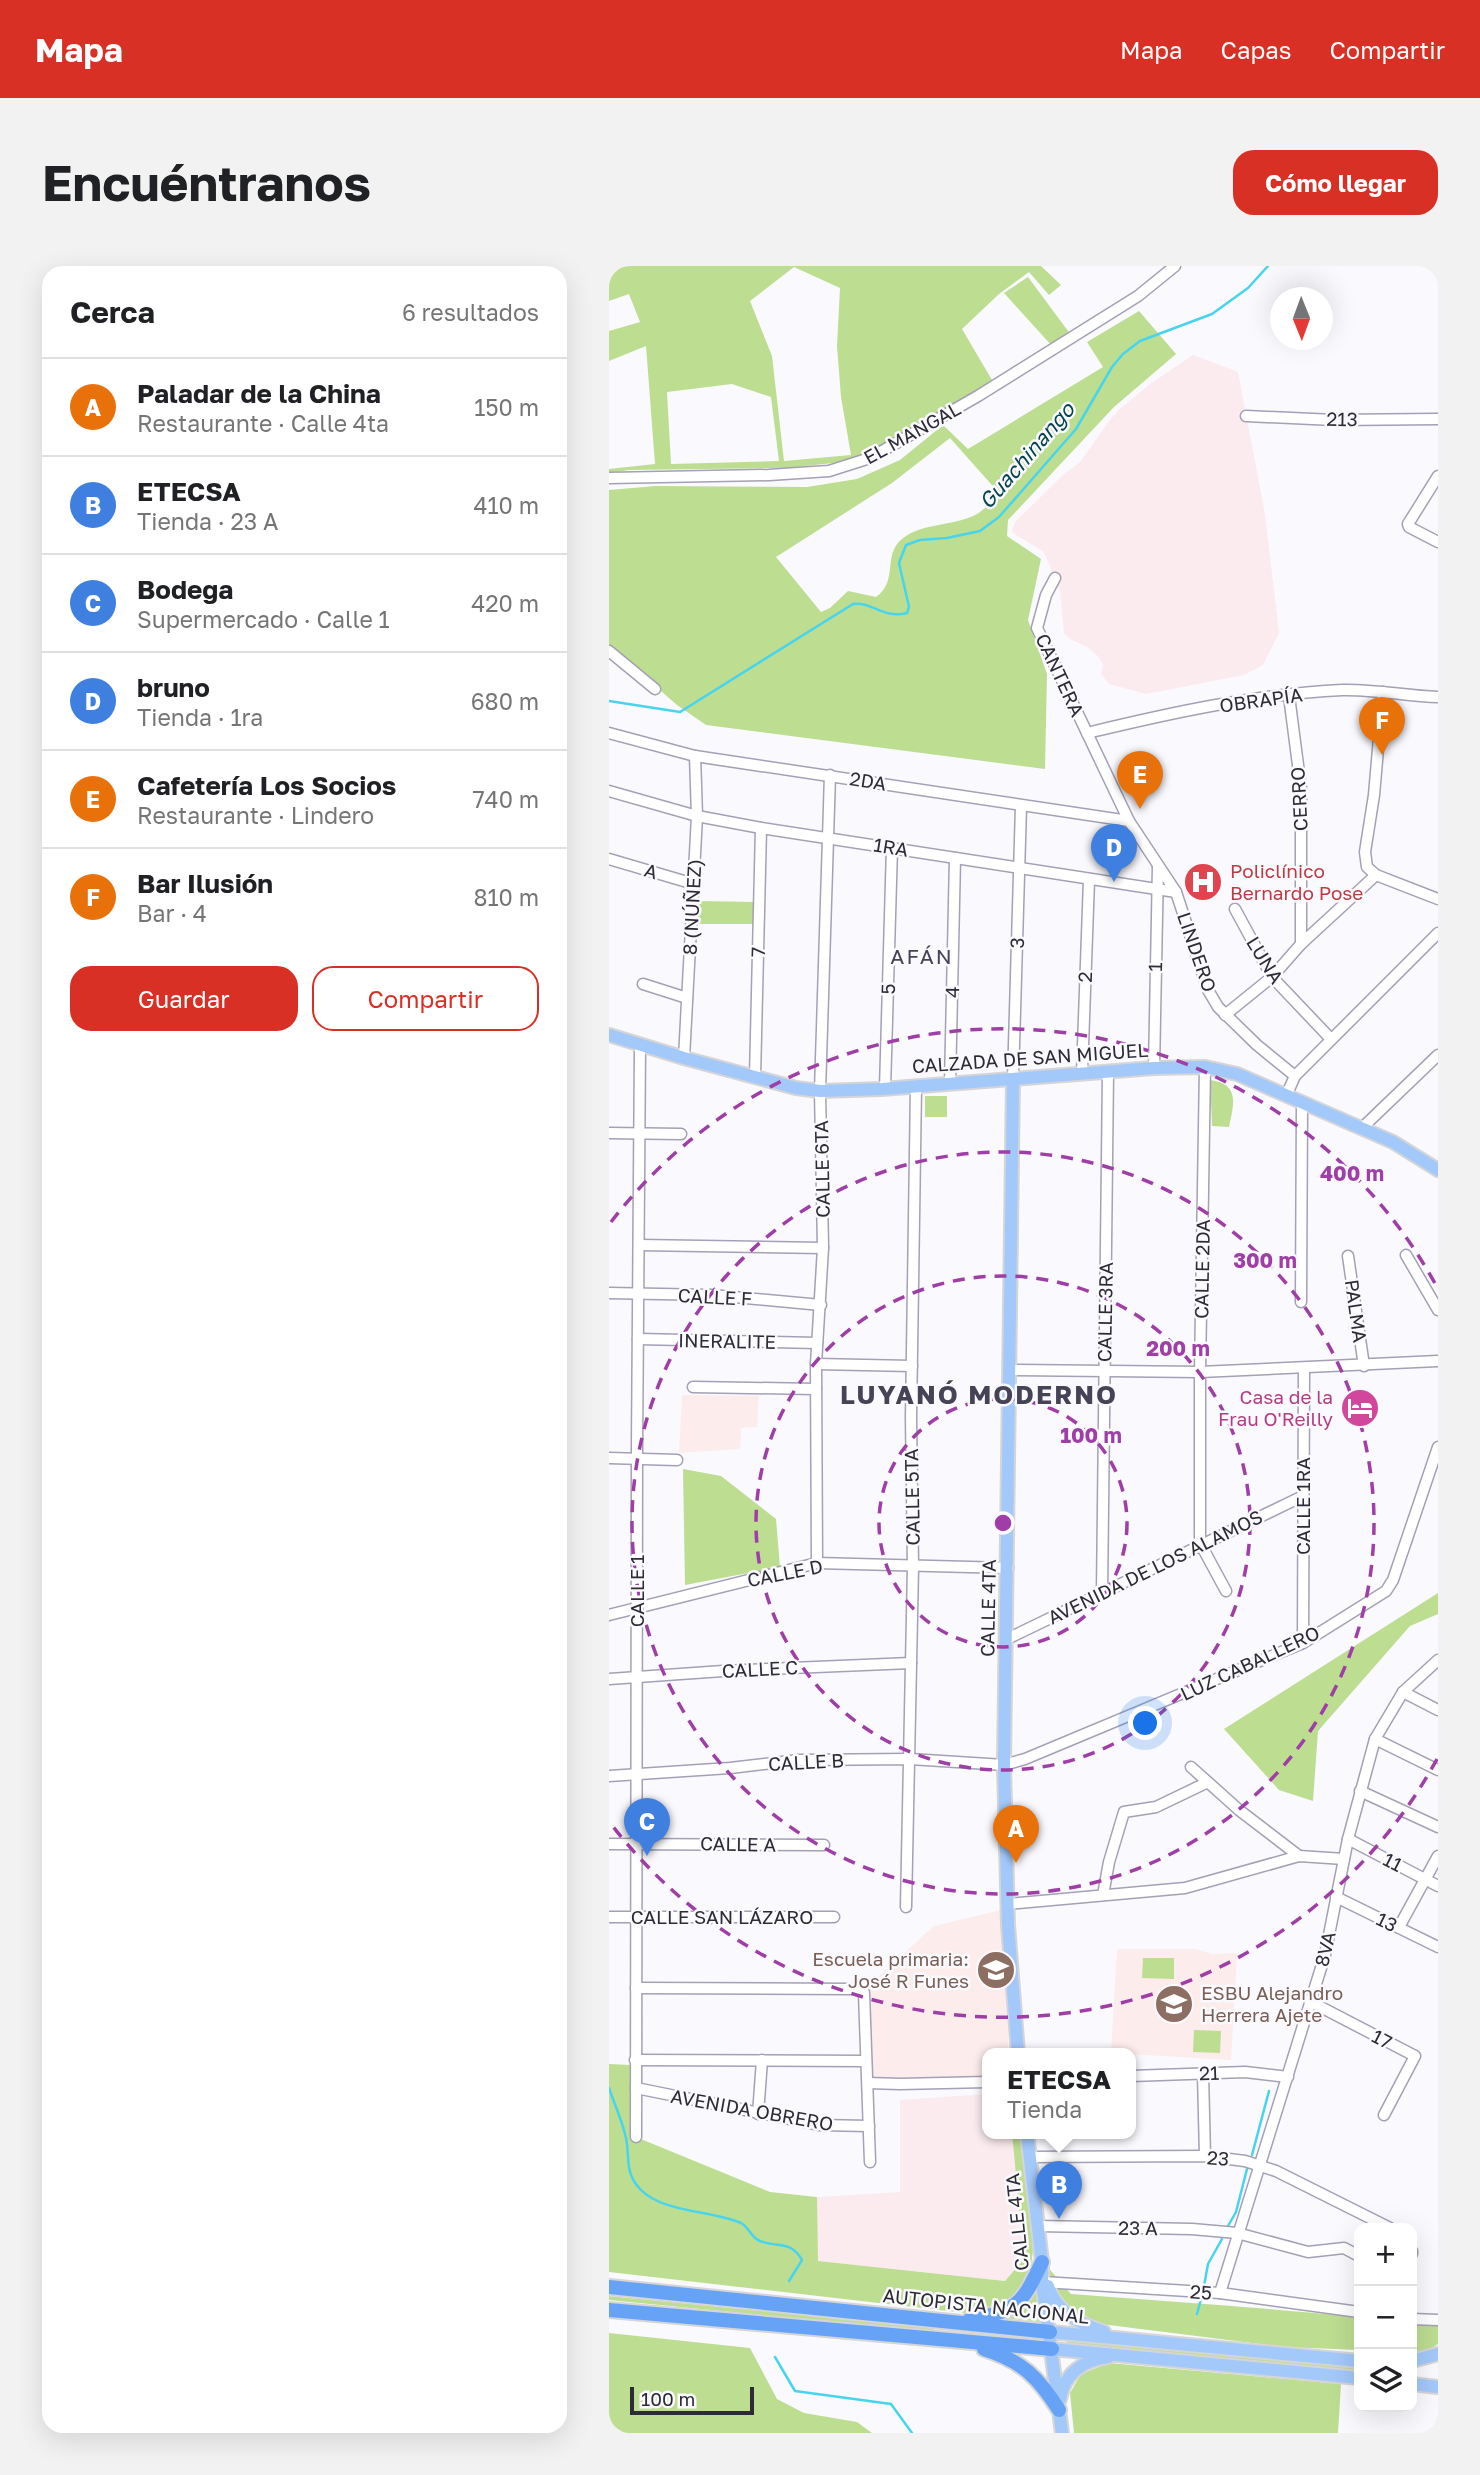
<!DOCTYPE html>
<html lang="es">
<head>
<meta charset="utf-8">
<style>
  :root { --surface:#fff; --page:#f2f2f2; --text:#202124; --muted:#757577; --line:#e0e0e0; --accent:#d93025 }
  body { margin:0; font-family:"Golos Text",sans-serif; background:var(--page); color:var(--text) }
  .controls { position:absolute; right:21px; bottom:21px; display:grid; overflow:hidden; border-radius:14px; box-shadow:0 7px 28px #0002 }
  .controls button { width:63px; height:63px; display:grid; place-items:center; padding:0; border:0; border-bottom:2px solid var(--line); background:var(--surface); color:var(--text); font:35px sans-serif }
  .compass { position:absolute; left:661px; top:21px; width:63px; height:63px; border-radius:50%; background:var(--surface); box-shadow:0 7px 28px #0002; rotate:179deg }
  .scale { position:absolute; left:21px; bottom:18px; width:124px; box-sizing:border-box; padding-left:7px; border:4px solid #2d2c35; border-top:0; font-size:19px; line-height:24px; white-space:nowrap; color:#2d2c35; -webkit-text-stroke:5px #faf9fe; paint-order:stroke }
  .you { position:absolute; left:537px; top:1458px; width:24px; height:24px; margin:-18px; border:5px solid #fff; border-radius:50%; background:#1a73e8; box-shadow:0 0 0 10px #1a73e833 }
  .badge { display:grid; place-items:center; width:46px; height:46px; border-radius:50%; background:var(--accent); color:#fff; font-size:23px; font-weight:700 }
  .pin { position:absolute; translate:-50% -58px; filter:drop-shadow(0 2px 4px #0008) }
  .pin::after { content:''; position:absolute; top:37px; width:24px; height:21px; background:inherit; clip-path:polygon(0 0,100% 0,50% 100%) }
  .popup { position:absolute; left:373px; top:1782px; width:154px; height:91px; box-sizing:border-box; display:grid; place-content:center; border-radius:14px; background:var(--surface); filter:drop-shadow(0 2px 5px #0005); font-size:23px; white-space:nowrap; color:var(--muted) }
  .popup b { font-size:26px; color:var(--text) }
  .popup::after { content:''; position:absolute; left:50%; top:100%; margin-left:-14px; border:14px solid transparent; border-top-color:var(--surface) }
  .list { margin:0; padding:0; list-style:none }
  h2 { display:flex; justify-content:space-between; align-items:center; height:91px; margin:0; padding:0 28px; font-size:30px }
  h2 small { font-size:23px; font-weight:400; color:var(--muted) }
  .list li { display:grid; grid-template-columns:46px 1fr auto; gap:21px; align-items:center; box-sizing:border-box; height:98px; padding:0 28px; border-top:2px solid var(--line) }
  .list b { display:block; font-size:26px; white-space:nowrap }
  .list p { margin:0; font-size:23px; white-space:nowrap; color:var(--muted) }
  .list em { font-size:23px; font-style:normal; color:var(--muted) }
  .actions { display:flex; gap:14px; padding:21px 28px }
  .actions a { flex:1; padding:16px 0; border:2px solid var(--accent); border-radius:21px; text-align:center; font-size:24px; color:var(--accent) }
  .actions .main { background:var(--accent); color:#fff }
  .icon { flex:none; width:38px; height:38px; fill:none; stroke:currentColor; stroke-width:2; stroke-linecap:round; stroke-linejoin:round }
  .map { position:relative; flex:none; width:829px; height:2167px; overflow:hidden; border-radius:21px }
  header { display:flex; align-items:center; gap:42px; box-sizing:border-box; height:98px; padding:0 35px; background:var(--accent); color:#fff }
  header strong { font-size:33px }
  nav { display:flex; gap:38px; margin-inline-start:auto; font-size:24px }
  .intro { display:flex; align-items:center; justify-content:space-between; box-sizing:border-box; height:168px; padding:0 42px }
  h1 { margin:0; font-size:49px }
  .button { padding:18px 32px; border-radius:21px; background:var(--accent); color:#fff; font-size:24px; font-weight:700 }
  main { display:flex; gap:42px; padding:0 42px }
  aside { flex:1; background:var(--surface); border-radius:21px; box-shadow:0 7px 28px #0002 }
  .map>svg:first-child { display:block }
</style>
</head>
<body>
<header>
<strong>Mapa</strong>
<nav><a>Mapa</a><a>Capas</a><a>Compartir</a></nav>
</header>
<div class="intro"><h1>Encuéntranos</h1><a class="button">Cómo llegar</a></div>
<main>
<aside>
<h2>Cerca<small>6 resultados</small></h2>
<ul class="list">
<li><span class="badge" style="background:#e8710a">A</span><div><b>Paladar de la China</b><p>Restaurante · Calle 4ta</p></div><em>150 m</em></li>
<li><span class="badge" style="background:#3f7fe0">B</span><div><b>ETECSA</b><p>Tienda · 23 A</p></div><em>410 m</em></li>
<li><span class="badge" style="background:#3f7fe0">C</span><div><b>Bodega</b><p>Supermercado · Calle 1</p></div><em>420 m</em></li>
<li><span class="badge" style="background:#3f7fe0">D</span><div><b>bruno</b><p>Tienda · 1ra</p></div><em>680 m</em></li>
<li><span class="badge" style="background:#e8710a">E</span><div><b>Cafetería Los Socios</b><p>Restaurante · Lindero</p></div><em>740 m</em></li>
<li><span class="badge" style="background:#e8710a">F</span><div><b>Bar Ilusión</b><p>Bar · 4</p></div><em>810 m</em></li>
</ul>
<div class="actions"><a class="main">Guardar</a><a>Compartir</a></div>
</aside>
<div class="map">
<svg width="829" height="2167" viewBox="0 0 829 2167">
  <rect width="100%" height="100%" fill="#faf9fe"/>
  <g fill="#fbebef">
    <path d="M584,89L629,106L656,248L670,367L654,399L635,409L537,428L500,418L492,408L494,399L490,391L478,381L461,373L455,367L451,325L435,286L404,267L403,263L407,255L454,209L471,196L500,155L510,144L541,118Z"/>
    <path d="M378,1828V1867H403L415,1985V1993L396,2015L208,1995V1931L291,1926V1834Z"/>
  </g>
  <g fill="#fceceb">
    <path d="M73,1129L150,1130L148,1161L132,1162L131,1183L70,1187Z"/>
    <path d="M392,1644L400,1787H378V1810L329,1814L264,1812L259,1720L325,1660Z"/>
    <path d="M508,1683H587L603,1688L628,1687L622,1794L502,1787Z"/>
  </g>
  <g fill="#bddd91" fill-rule="evenodd">
    <path d="M0,0H432L452,19L440,29L420,6L390,28L353,63L383,114L297,173L242,195L179,202L20,204L0,207V203L46,198L37,80L0,95V65L31,56L20,28L0,35ZM185,1L231,22L228,80L232,131L242,189L175,195L163,90L141,35ZM123,118L162,131L170,195L62,198L58,126Z"/>
    <path d="M419,11L462,69L443,80L395,27Z"/>
    <path d="M530,45L567,88L505,141L399,254L398,270L432,293L419,354L438,408L436,503L97,459L68,439L0,380V224L47,220L198,221L248,213L291,194L334,159L359,183L494,101L478,76ZM341,172L390,227C383,234 375,245 366,249C344,260 312,257 293,273C273,289 290,315 267,331L239,325L221,342L212,346L167,291L283,217Z"/>
    <path d="M89,635L147,636V658H89Z"/>
    <path d="M601,814C631,818 625,838 620,861L603,860Z"/>
    <rect x="316" y="830" width="22" height="21"/>
    <path d="M74,1203L112,1210L167,1253L171,1301L76,1319Z"/>
    <path d="M829,1327V1348L801,1360L709,1465L704,1535L670,1524L615,1463Z"/>
    <path d="M534,1692H565V1713L533,1712Z"/>
    <path d="M585,1764L612,1765L611,1787L584,1786Z"/>
    <path d="M0,1798L21,1799L27,1822V1871L161,1926L208,1931L209,1995L396,2015L415,1993L403,1867H413L425,1976L421,2008L406,2036L369,2046L356,2047L0,2006Z"/>
    <path d="M436,1998L462,2028C558,2035 654,2042 750,2051V2084L676,2081L484,2057C453,2044 444,2029 436,1998Z"/>
    <path d="M427,2016L432,2056L386,2051Z"/>
    <path d="M0,2030L325,2062V2066L0,2034Z"/>
    <path d="M803,2056L829,2059V2078L814,2088L803,2087Z"/>
    <path d="M0,2067L141,2082L168,2133L195,2147L248,2156L263,2167H0Z"/>
    <path d="M458,2075L750,2102V2106L458,2079Z"/>
    <path d="M500,2097L732,2118L729,2167H465L461,2127L472,2108Z"/>
  </g>
  <g fill="none" stroke-linecap="round" stroke-linejoin="round">
    <g stroke="#47d4ef" stroke-width="2.5">
      <path d="M0,435L71,446L244,338C265,336 273,353 298,347L300,341L290,297L297,279L311,274L338,272L371,265L390,251L467,163L503,101L514,88L531,75L603,48L639,22L659,0"/>
      <path d="M0,1822C5,1837 12,1852 16,1868C22,1888 14,1905 31,1923C54,1947 102,1944 132,1957C140,1961 142,1972 151,1975C167,1982 181,1973 193,1994L180,2015"/>
      <path d="M643,1889L660,1825"/>
      <path d="M619,1960L627,1946L638,1903"/>
      <path d="M595,2020L599,1998L613,1973"/>
      <path d="M588,2048L592,2033"/>
      <path d="M166,2091L186,2125L282,2138L303,2167"/>
    </g>
    <defs>
      <g id="minor">
        <path d="M637,150L725,154L829,153"/>
        <path d="M829,210L799,258L800,261L829,276"/>
        <path d="M0,212L160,209L220,205L261,192L369,130L529,30L566,0"/>
        <path d="M446,312L437,329L428,362L520,555L567,626L599,724L609,741L648,779L686,810"/>
        <path d="M0,385L46,423"/>
        <path d="M774,426L765,529L756,586L758,601L767,609L829,633"/>
        <path d="M680,430L692,522V678"/>
        <path d="M0,467L86,490L520,555"/>
        <path d="M478,467C561,447 647,428 733,424C765,423 797,430 829,431"/>
        <path d="M0,525L88,550L152,562L567,626"/>
        <path d="M0,593L85,618"/>
        <path d="M626,643L663,711L721,772"/>
        <path d="M34,718L78,732"/>
        <path d="M616,749L663,711L692,678L767,609"/>
        <path d="M75,792L88,550L86,490"/>
        <path d="M596,801L591,1106V1277L617,1325"/>
        <path d="M545,802L549,600"/>
        <path d="M473,807L480,614"/>
        <path d="M146,811L152,562"/>
        <path d="M404,813L412,540"/>
        <path d="M341,818L346,592"/>
        <path d="M276,823L283,581"/>
        <path d="M677,830L686,810L829,667"/>
        <path d="M753,862L829,789"/>
        <path d="M0,867L72,868"/>
        <path d="M30,979L214,982"/>
        <path d="M797,989L829,1044"/>
        <path d="M739,990L755,1100"/>
        <path d="M0,1027L103,1029L212,1039"/>
        <path d="M692,1036L693,837"/>
        <path d="M29,1073L208,1077"/>
        <path d="M207,1098L303,1100"/>
        <path d="M401,1104L591,1106L829,1095"/>
        <path d="M84,1121L207,1123"/>
        <path d="M0,1192L68,1194"/>
        <path d="M208,1297L207,1098L214,982L211,825L221,509"/>
        <path d="M493,1328L499,806"/>
        <path d="M0,1349L208,1297L399,1302"/>
        <path d="M398,1373L694,1230"/>
        <path d="M694,1377L695,1103"/>
        <path d="M0,1413L114,1405L302,1397"/>
        <path d="M794,1426L829,1444"/>
        <path d="M766,1473L829,1504"/>
        <path d="M582,1501L630,1544L690,1590"/>
        <path d="M0,1510L121,1502L190,1494L301,1493L395,1499L416,1493L694,1377L777,1325L784,1314L829,1181"/>
        <path d="M751,1525L829,1561"/>
        <path d="M739,1573L829,1620"/>
        <path d="M0,1578L215,1579"/>
        <path d="M494,1629L500,1596L515,1546L547,1541L597,1517"/>
        <path d="M727,1631L829,1681"/>
        <path d="M398,1638L576,1622L690,1590L735,1593"/>
        <path d="M297,1641L304,1301L302,1151L307,820"/>
        <path d="M0,1651H225"/>
        <path d="M790,1661L829,1590"/>
        <path d="M27,1722L245,1723L255,1727L261,1896"/>
        <path d="M702,1736L806,1790L775,1849"/>
        <path d="M26,1794L257,1795"/>
        <path d="M594,1808L596,1890"/>
        <path d="M522,1810L636,1806L679,1811"/>
        <path d="M259,1817L291,1818L378,1816"/>
        <path d="M27,1822L210,1859L260,1860"/>
        <path d="M149,1848L153,1794"/>
        <path d="M27,1871L28,1182L31,779"/>
        <path d="M421,1891L596,1890L636,1895L667,1905L781,1962"/>
        <path d="M429,1960L583,1963L628,1967L699,1986L735,1982L750,1990"/>
        <path d="M803,1985V1988"/>
        <path d="M434,2016L611,2027L750,2046"/>
        <path d="M611,2027L716,1689L739,1573L766,1473L794,1426L829,1394"/>
        <path d="M803,2053L829,2054"/>
      </g>
      <g id="major">
        <path d="M0,769L75,792L187,822L211,825L273,823L545,802L596,801L628,808L784,876L829,904"/>
        <path d="M404,813L395,1499L399,1659L409,1787"/>
        <path d="M418,1867L433,1996V2016L453,2167"/>
        <path d="M439,2020C447,2046 470,2057 495,2066"/>
        <path d="M441,2066L750,2095"/>
        <path d="M443,2083L750,2112"/>
        <path d="M803,2095L829,2088"/>
        <path d="M803,2118L829,2121"/>
        <path d="M451,2133C455,2108 474,2094 499,2091"/>
      </g>
      <g id="highway">
        <path d="M0,2021L441,2066"/>
        <path d="M0,2044L443,2083"/>
        <path d="M360,2054C409,2044 412,2040 433,1996"/>
        <path d="M375,2083C413,2095 429,2111 450,2144"/>
      </g>
    </defs>
    <use href="#minor" stroke="#a4a0b6" stroke-width="13"/>
    <use href="#major" stroke="#d5d5d7" stroke-width="16"/>
    <use href="#highway" stroke="#d5d5d7" stroke-width="18"/>
    <use href="#minor" stroke="#fff" stroke-width="10"/>
    <use href="#major" stroke="#a3c8fa" stroke-width="12"/>
    <use href="#highway" stroke="#66a3f7" stroke-width="14"/>
  </g>
  <g fill="none" stroke="#9f3ea6" stroke-width="3.5" stroke-dasharray="12 9">
    <circle cx="394" cy="1257" r="124"/>
    <circle cx="394" cy="1257" r="247"/>
    <circle cx="394" cy="1257" r="371"/>
    <path d="M828 1493A494 494 0 0 1 2 1558M2 956A494 494 0 0 1 828 1021"/>
  </g>
  <defs>
    <symbol id="hospital-disc" viewBox="-11 -11 22 22"><circle r="9.5" fill="#e0444e" stroke="#faf9fe"/><path d="M-5-5h3v3.5h4V-5h3V5h-3V1.5h-4V5h-3Z" fill="#fff"/></symbol>
    <symbol id="hotel-disc" viewBox="-11 -11 22 22"><circle r="9.5" fill="#d1479c" stroke="#faf9fe"/><path d="M-6-4.5h1.5V1H6V5H4.5V3h-9V5H-6ZM-4 0a1.8 1.8 0 1 1 3.6 0ZM.5 0V-2.5h3Q6-2.5 6 0Z" fill="#fff"/></symbol>
    <symbol id="school-disc" viewBox="-11 -11 22 22"><circle r="9.5" fill="#8d6e63" stroke="#faf9fe"/><path d="M0-5L7-2L0 1L-7-2ZM-4 1L0 2.5L4 1V4Q0 6-4 4Z" fill="#fff"/></symbol>
  </defs>
  <g fill-rule="evenodd">
    <use href="#hospital-disc" x="572" y="594" width="44" height="44"/>
    <use href="#hotel-disc" x="729" y="1120" width="44" height="44"/>
    <use href="#school-disc" x="365" y="1682" width="44" height="44"/>
    <use href="#school-disc" x="543" y="1716" width="44" height="44"/>
  </g>
  <g text-anchor="middle" stroke-width="5" stroke-linejoin="round" paint-order="stroke">
    <g font-size="19" fill="#2d2c35" stroke="#faf9fe">
      <text transform="translate(733 153) rotate(1)" y="7">213</text>
      <text transform="translate(303 167) rotate(-29)" y="7">EL MANGAL</text>
      <text transform="translate(451 409) rotate(65)" y="7">CANTERA</text>
      <text transform="translate(652 434) rotate(-8)" y="7">OBRAPÍA</text>
      <text transform="translate(259 515) rotate(9)" y="7">2DA</text>
      <text transform="translate(690 533) rotate(-93)" y="7">CERRO</text>
      <text transform="translate(282 581) rotate(9)" y="7">1RA</text>
      <text transform="translate(42 605) rotate(16)" y="7">A</text>
      <text transform="translate(83 641) rotate(-87)" y="7">8 (NÚÑEZ)</text>
      <text transform="translate(408 677) rotate(-88)" y="7">3</text>
      <text transform="translate(149 686) rotate(-88)" y="7">7</text>
      <text transform="translate(588 686) rotate(71)" y="7">LINDERO</text>
      <text transform="translate(656 694) rotate(58)" y="7">LUNA</text>
      <text transform="translate(546 701) rotate(-89)" y="7">1</text>
      <text transform="translate(476 711) rotate(-88)" y="7">2</text>
      <text transform="translate(279 723) rotate(-88)" y="7">5</text>
      <text transform="translate(343 726) rotate(-89)" y="7">4</text>
      <text transform="translate(421 792) rotate(-4)" y="7">CALZADA DE SAN MIGUEL</text>
      <text transform="translate(213 903) rotate(-91)" y="7">CALLE 6TA</text>
      <text transform="translate(593 1003) rotate(-89)" y="7">CALLE 2DA</text>
      <text transform="translate(106 1031) rotate(3)" y="7">CALLE F</text>
      <text transform="translate(747 1045) rotate(82)" y="7">PALMA</text>
      <text transform="translate(496 1046) rotate(-89)" y="7">CALLE 3RA</text>
      <text transform="translate(118 1075) rotate(1)" y="7">INERALITE</text>
      <text transform="translate(303 1231) rotate(-91)" y="7">CALLE 5TA</text>
      <text transform="translate(694 1240) rotate(-90)" y="7">CALLE 1RA</text>
      <text transform="translate(546 1301) rotate(-26)" y="7">AVENIDA DE LOS ALAMOS</text>
      <text transform="translate(176 1307) rotate(-11)" y="7">CALLE D</text>
      <text transform="translate(28 1325) rotate(-90)" y="7">CALLE 1</text>
      <text transform="translate(379 1342) rotate(-89)" y="7">CALLE 4TA</text>
      <text transform="translate(641 1397) rotate(-25)" y="7">LUZ CABALLERO</text>
      <text transform="translate(151 1403) rotate(-3)" y="7">CALLE C</text>
      <text transform="translate(197 1496) rotate(-3)" y="7">CALLE B</text>
      <text transform="translate(129 1578) rotate(1)" y="7">CALLE A</text>
      <text transform="translate(784 1596) rotate(27)" y="7">11</text>
      <text x="113" y="1658">CALLE SAN LÁZARO</text>
      <text transform="translate(778 1656) rotate(26)" y="7">13</text>
      <text transform="translate(716 1683) rotate(-77)" y="7">8VA</text>
      <text transform="translate(773 1773) rotate(27)" y="7">17</text>
      <text transform="translate(600 1807) rotate(-2)" y="7">21</text>
      <text transform="translate(143 1844) rotate(10)" y="7">AVENIDA OBRERO</text>
      <text transform="translate(609 1892) rotate(4)" y="7">23</text>
      <text transform="translate(408 1956) rotate(-96)" y="7">CALLE 4TA</text>
      <text transform="translate(529 1962) rotate(1)" y="7">23 A</text>
      <text transform="translate(592 2026) rotate(4)" y="7">25</text>
      <text transform="translate(377 2040) rotate(6)" y="7">AUTOPISTA NACIONAL</text>
    </g>
    <g font-size="19" fill="#be3a42" stroke="#faf9fe" text-anchor="start">
      <text x="621" y="612">Policlínico<tspan x="621" dy="22">Bernardo Pose</tspan></text>
    </g>
    <g font-size="19" fill="#b23c85" stroke="#faf9fe" text-anchor="end">
      <text x="724" y="1138">Casa de la<tspan x="724" dy="22">Frau O'Reilly</tspan></text>
    </g>
    <g font-size="19" fill="#785e54" stroke="#faf9fe" text-anchor="end">
      <text x="360" y="1700">Escuela primaria:<tspan x="360" dy="22">José R Funes</tspan></text>
      <text x="592" y="1734" text-anchor="start">ESBU Alejandro<tspan x="592" dy="22">Herrera Ajete</tspan></text>
    </g>
    <g font-size="21" font-style="italic" fill="#03444f" stroke="#faf9fe">
      <text transform="translate(418 190) rotate(-49)" y="7">Guachinango</text>
    </g>
    <g font-size="21" letter-spacing="2" fill="#474356" stroke="#faf9fe">
      <text x="313" y="698">AFÁN</text>
    </g>
    <g font-size="26" font-weight="bold" letter-spacing="2" fill="#474356" stroke="#faf9fe">
      <text x="370" y="1138">LUYANÓ MODERNO</text>
    </g>
  </g>
  <circle cx="394" cy="1257" r="10" fill="#9f3ea6" stroke="#faf9fe" stroke-width="3.5"/>
  <g font-size="21" text-anchor="middle" font-weight="bold" fill="#9f3ea6" stroke="#faf9fe" stroke-width="5" stroke-linejoin="round" paint-order="stroke">
    <text x="743" y="915">400 m</text>
    <text x="656" y="1002">300 m</text>
    <text x="569" y="1090">200 m</text>
    <text x="482" y="1177">100 m</text>
  </g>
</svg>
<div class="controls">
<button>+</button>
<button>−</button>
<button><svg class="icon" aria-label="layers" viewBox="0 0 24 24"><path d="M12 4l9 5-9 5-9-5zM3 14l9 5 9-5"/></svg></button>
</div>
<svg class="compass" viewBox="-18 -18 36 36"><path d="M0-13l5 13h-10z" fill="#e53935"/><path d="M0 13l5-13h-10z" fill="#757577"/></svg>
<div class="scale">100 m</div>
<div class="you"></div>
<div class="pin badge" style="left:407px;top:1597px;background:#e8710a">A</div>
<div class="pin badge" style="left:450px;top:1953px;background:#3f7fe0">B</div>
<div class="popup"><b>ETECSA</b>Tienda</div>
<div class="pin badge" style="left:38px;top:1590px;background:#3f7fe0">C</div>
<div class="pin badge" style="left:505px;top:616px;background:#3f7fe0">D</div>
<div class="pin badge" style="left:531px;top:543px;background:#e8710a">E</div>
<div class="pin badge" style="left:773px;top:489px;background:#e8710a">F</div>
</div>
</main>
</body>
</html>
